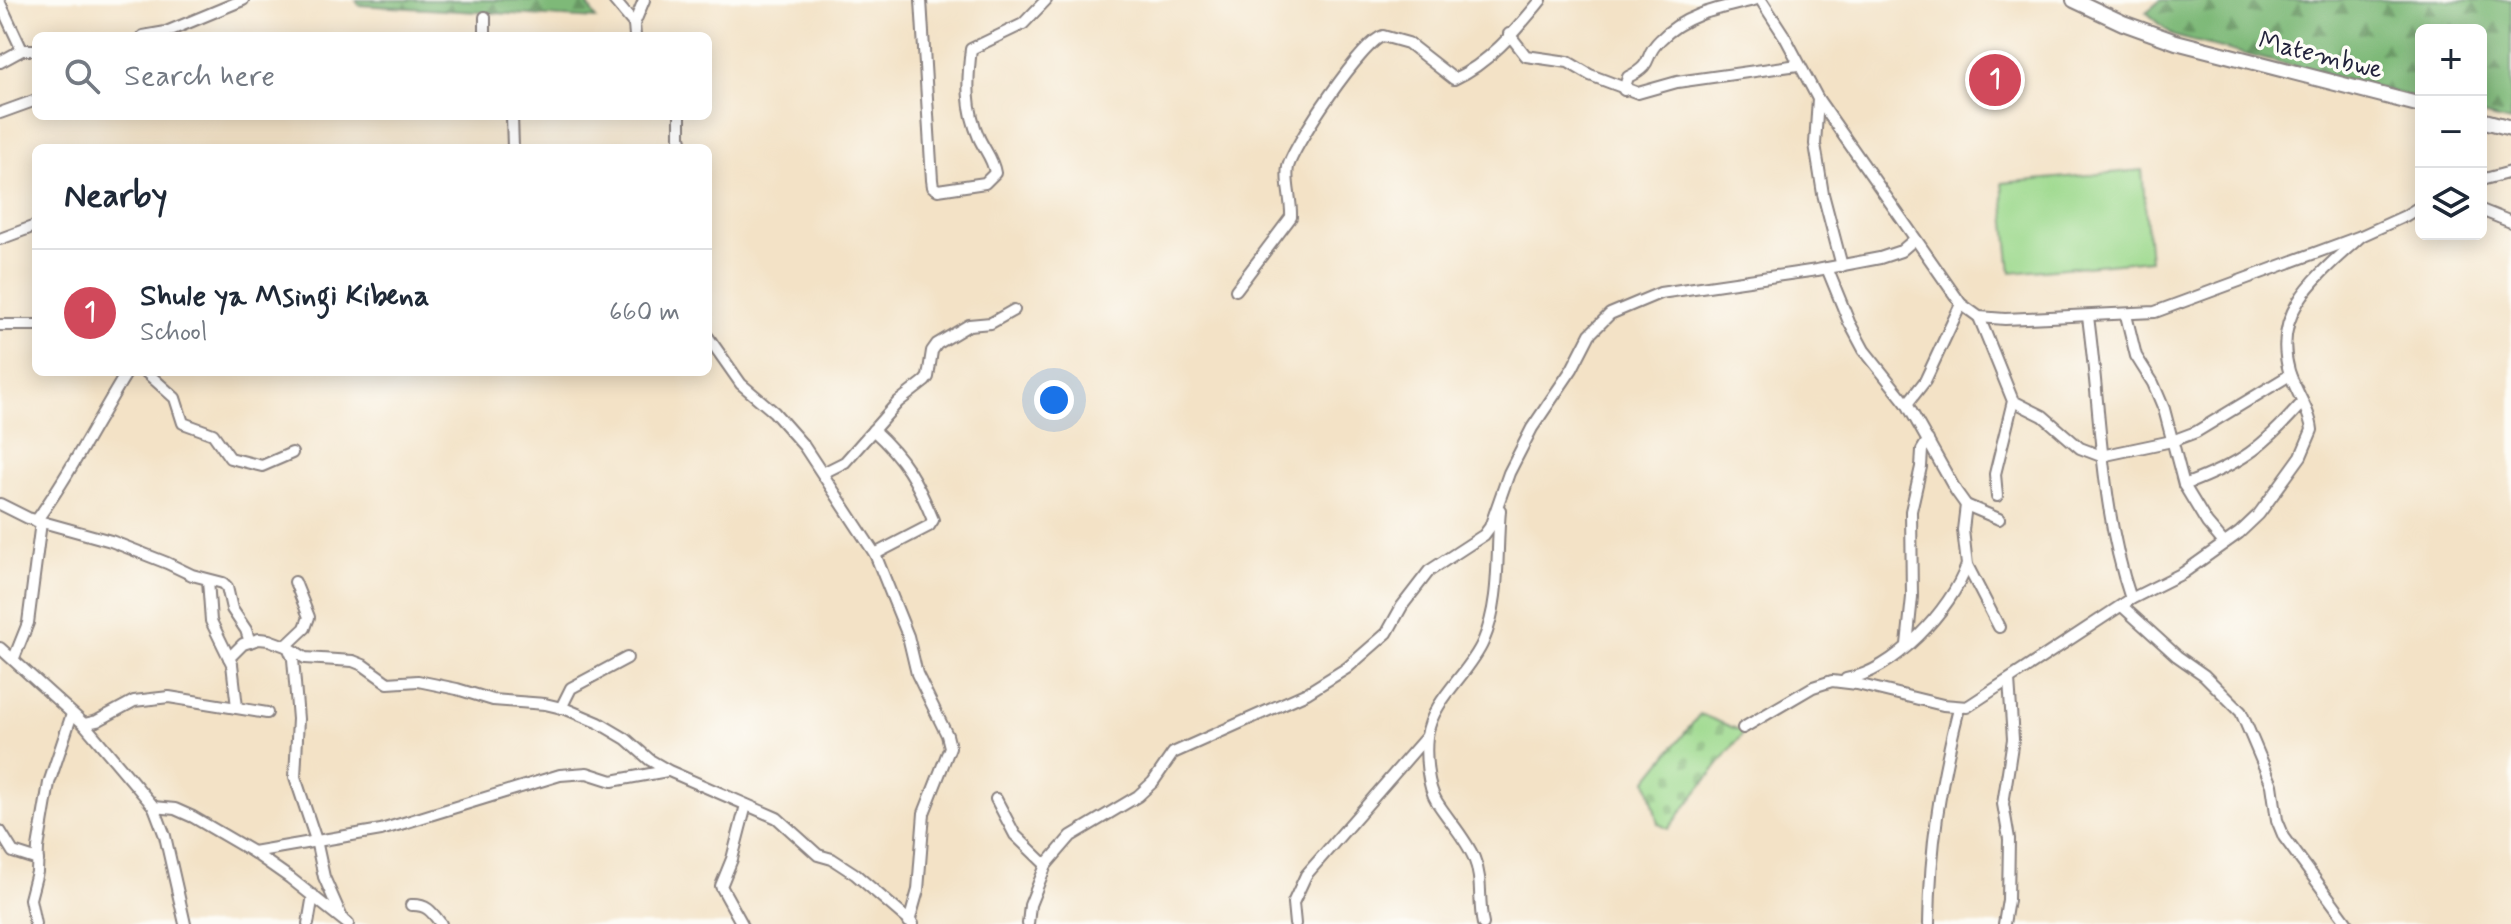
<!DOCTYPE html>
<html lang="en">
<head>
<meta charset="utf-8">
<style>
  :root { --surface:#fff; --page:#f6f6f7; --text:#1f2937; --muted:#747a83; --line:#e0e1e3; --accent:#d1495b }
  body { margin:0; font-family:Mynerve,sans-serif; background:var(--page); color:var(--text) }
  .controls { position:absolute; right:24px; top:24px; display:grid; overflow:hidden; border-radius:12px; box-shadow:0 4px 20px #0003 }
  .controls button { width:72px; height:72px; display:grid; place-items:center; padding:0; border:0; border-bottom:2px solid var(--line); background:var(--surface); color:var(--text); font:40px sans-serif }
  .you { position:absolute; left:1054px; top:400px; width:28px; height:28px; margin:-20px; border:6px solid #fff; border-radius:50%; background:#1a73e8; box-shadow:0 0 0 12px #1a73e833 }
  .badge { display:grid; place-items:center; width:52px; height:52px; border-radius:50%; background:var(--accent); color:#fff; font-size:26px; font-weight:700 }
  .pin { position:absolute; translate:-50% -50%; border:4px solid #fff; box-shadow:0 2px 8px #0006 }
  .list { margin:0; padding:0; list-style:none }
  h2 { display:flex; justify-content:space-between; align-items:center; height:104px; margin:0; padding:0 32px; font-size:34px }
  h2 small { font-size:26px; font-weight:400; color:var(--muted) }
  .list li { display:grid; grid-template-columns:52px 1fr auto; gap:24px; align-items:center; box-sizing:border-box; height:128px; padding:0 32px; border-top:2px solid var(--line) }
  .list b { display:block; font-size:30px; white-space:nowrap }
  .list p { margin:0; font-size:26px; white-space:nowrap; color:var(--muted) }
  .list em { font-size:26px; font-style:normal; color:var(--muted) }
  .icon { flex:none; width:44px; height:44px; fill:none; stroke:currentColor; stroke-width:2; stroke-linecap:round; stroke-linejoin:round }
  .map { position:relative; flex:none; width:2511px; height:924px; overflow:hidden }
  .search { position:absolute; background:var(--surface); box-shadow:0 4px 20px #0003; left:32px; top:32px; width:680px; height:88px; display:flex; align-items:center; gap:20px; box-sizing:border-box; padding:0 28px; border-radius:12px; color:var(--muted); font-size:30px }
  .panel { position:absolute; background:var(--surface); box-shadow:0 4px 20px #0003; left:32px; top:144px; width:680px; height:232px; border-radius:12px }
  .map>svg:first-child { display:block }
</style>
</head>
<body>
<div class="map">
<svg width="2511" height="924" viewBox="0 0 2511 924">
  <defs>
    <pattern id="forest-firs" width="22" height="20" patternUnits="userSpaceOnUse" patternTransform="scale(2)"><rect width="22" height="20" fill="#7eb978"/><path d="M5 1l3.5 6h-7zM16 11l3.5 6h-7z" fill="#679664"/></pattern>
    <pattern id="cemetery-stones" width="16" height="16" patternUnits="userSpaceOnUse" patternTransform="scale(2)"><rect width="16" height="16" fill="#9dd98d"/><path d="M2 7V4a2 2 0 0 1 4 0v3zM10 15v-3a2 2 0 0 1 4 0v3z" fill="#87ba7b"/></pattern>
  </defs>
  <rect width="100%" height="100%" fill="#fdfcf7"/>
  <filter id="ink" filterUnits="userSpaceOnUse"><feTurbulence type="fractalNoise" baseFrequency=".0125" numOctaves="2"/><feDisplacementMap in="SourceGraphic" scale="16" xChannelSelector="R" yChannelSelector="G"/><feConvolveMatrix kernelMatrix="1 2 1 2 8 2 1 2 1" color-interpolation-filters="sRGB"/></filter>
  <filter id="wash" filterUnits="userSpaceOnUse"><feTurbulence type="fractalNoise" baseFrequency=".006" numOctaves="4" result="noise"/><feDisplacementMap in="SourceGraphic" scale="32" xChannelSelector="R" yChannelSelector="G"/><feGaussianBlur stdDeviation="1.8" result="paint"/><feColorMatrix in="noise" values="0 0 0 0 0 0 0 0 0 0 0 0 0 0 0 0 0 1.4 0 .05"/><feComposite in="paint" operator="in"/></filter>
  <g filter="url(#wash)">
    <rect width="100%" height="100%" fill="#f3e2c6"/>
    <g fill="url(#forest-firs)" stroke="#506e5a" stroke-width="2">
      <path d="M356,0H585L596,19L359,5Z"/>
      <path d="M2161,0H2511V122L2481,115V30H2421V99L2174,36L2146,12Z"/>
    </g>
    <path fill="url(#cemetery-stones)" stroke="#607e64" stroke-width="2" d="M1700,714L1744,732L1668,829L1658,823L1647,780Z"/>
    <path fill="#9dd98d" stroke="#607e64" stroke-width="2" d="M2142,170L2150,260L2011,273L2002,183Z"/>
  </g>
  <g filter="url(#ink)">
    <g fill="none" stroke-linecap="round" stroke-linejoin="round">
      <defs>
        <g id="minor">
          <path d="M614,0L634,24"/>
          <path d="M921,0L932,180L933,187L938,190L985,183L995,173C993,159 985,151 979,138C966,108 967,81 971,49L1023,24L1046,0"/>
          <path d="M1761,0L1785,37L1818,99L1961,304L1979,317L2005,319L2155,312L2361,236L2405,216L2421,206"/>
          <path d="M0,3L22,50H36"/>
          <path d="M485,17V36"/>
          <path d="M1509,34L1526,56L1568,62L1590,75L1638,93L1677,82L1798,65"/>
          <path d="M143,36L166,32L243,0"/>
          <path d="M635,36L634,24L644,0"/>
          <path d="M0,62L22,50"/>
          <path d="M1624,90L1628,77C1656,63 1642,57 1660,40C1685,14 1720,8 1754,0"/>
          <path d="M1818,99L1815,144L1823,194L1842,266"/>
          <path d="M0,113L36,100"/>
          <path d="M512,116L513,148"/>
          <path d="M680,116V137L683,148"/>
          <path d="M2481,180L2511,172"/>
          <path d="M2481,210L2511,222"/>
          <path d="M0,239L35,226"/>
          <path d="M1827,268L1849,322L1864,350L1907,404L1956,491L1966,505L1999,519"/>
          <path d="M1236,290L1291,217C1292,201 1285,182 1288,167C1294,144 1362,42 1383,36L1408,43L1454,79C1490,63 1517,29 1541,0"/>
          <path d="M2126,315L2136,356L2153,383L2164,409L2184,485L2207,523L2224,543"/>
          <path d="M1979,317L2013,401L1995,474L1997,496"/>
          <path d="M2088,317C2101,412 2100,508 2131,599"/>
          <path d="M0,325H36"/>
          <path d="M708,337L741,384L774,412L804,446L875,554L908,636L917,674L947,735L950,747L924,813L918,890L909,922"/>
          <path d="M146,372L175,398L183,423L213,434L230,458L262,466L292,453"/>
          <path d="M2013,401L2043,416L2080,448L2101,456L2172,441L2196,432L2290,375"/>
          <path d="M1907,404L1925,381L1961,304"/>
          <path d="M873,430C904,458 917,481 933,520L929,526L875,554"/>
          <path d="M823,473L845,462L898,402L925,381L928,377L932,351L937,344L969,325L991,323L1014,310"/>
          <path d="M2184,485C2242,463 2261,449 2302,403"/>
          <path d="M0,504L28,518L111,541L167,563L192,575L223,583L227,587L232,609L246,630L250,642"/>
          <path d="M1966,505L1963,530L1967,565L1999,627"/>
          <path d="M36,521C71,473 96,422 127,372"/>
          <path d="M208,580L211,621L232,664L237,707"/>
          <path d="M2122,606L2177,656L2204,675L2241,712L2272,785L2277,820L2284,837L2348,924"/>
          <path d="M1907,645L1912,597L1911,511L1921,467L1922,450L1928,440"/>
          <path d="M286,646L305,628L309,617L295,582"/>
          <path d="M0,648L84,724L154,807L165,836L185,924"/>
          <path d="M289,649L293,659L298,719L295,777L316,840L324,877L342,918"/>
          <path d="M14,658L28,623L41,522"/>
          <path d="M229,658L243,644L259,639L269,640L288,647L305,658L353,661L363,665L388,683L418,681L457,689L493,700L545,704L566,709L599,723L626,739L650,760L669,771L777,818L818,855L832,859L855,874L913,924"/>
          <path d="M1846,679C1894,671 1951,610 1967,565"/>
          <path d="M561,708L571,688L627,658"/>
          <path d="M84,724L97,721L134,701L169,697L267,713"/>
          <path d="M1743,728L1813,687L1832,681L1857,684L1943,705L1967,707L2131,599L2183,573L2239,533L2259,514L2301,456L2312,430C2310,410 2295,391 2289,371C2271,309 2320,274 2361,236"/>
          <path d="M996,799L1015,835L1046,865"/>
          <path d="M154,807L175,809L193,817L253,852L290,878L348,924"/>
          <path d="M0,831L13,852L38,860"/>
          <path d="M253,852L381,830L560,775L587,773L612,781L667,771"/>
          <path d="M411,905C427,904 432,912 441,924"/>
          <path d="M35,924L30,899L37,872L38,848L49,783L72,714"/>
          <path d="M308,924L313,895"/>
          <path d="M742,924L721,886L732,859L746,805"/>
          <path d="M1028,924L1030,905L1046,865L1071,836L1138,796L1153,782L1173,753L1307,693L1347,668L1387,633L1402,606L1429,571L1484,535L1490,527L1509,473L1532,428L1572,369L1590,334L1610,314L1660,293L1817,270L1880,258L1901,251L1915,239"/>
          <path d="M1295,924L1293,903L1306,875L1427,736"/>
          <path d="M1483,924C1478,902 1483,879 1474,858C1465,837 1449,821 1437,802C1427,786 1425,755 1427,736C1432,700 1469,674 1483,642C1501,601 1496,554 1500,510"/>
          <path d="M1929,924C1930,846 1940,783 1959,708"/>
          <path d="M2004,924L2008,900L2009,839L2003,804L2013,739L2009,680"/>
        </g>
        <g id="secondary">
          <path d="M2074,0L2123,23L2176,42L2421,105"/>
          <path d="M2481,120L2511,128"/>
        </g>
      </defs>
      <use href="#minor" stroke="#8a8280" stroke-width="14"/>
      <use href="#secondary" stroke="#8a8280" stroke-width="18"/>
      <use href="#minor" stroke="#fff" stroke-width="10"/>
      <use href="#secondary" stroke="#fff" stroke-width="14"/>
    </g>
  </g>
  <g text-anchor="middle" stroke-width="7" stroke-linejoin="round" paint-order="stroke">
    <g font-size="26" fill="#22223b" stroke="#fdfcf7">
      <text transform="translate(2321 54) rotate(14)" y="9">Matembwe</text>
    </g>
  </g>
</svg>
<div class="controls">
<button>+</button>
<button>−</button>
<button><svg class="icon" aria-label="layers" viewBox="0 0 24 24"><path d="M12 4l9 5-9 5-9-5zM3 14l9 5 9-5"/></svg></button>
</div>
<div class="you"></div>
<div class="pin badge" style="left:1995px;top:80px">1</div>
<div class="search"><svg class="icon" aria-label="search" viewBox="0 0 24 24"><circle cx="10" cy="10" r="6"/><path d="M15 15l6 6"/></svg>Search here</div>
<section class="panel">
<h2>Nearby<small></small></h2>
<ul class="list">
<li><span class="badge">1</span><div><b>Shule ya Msingi Kibena</b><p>School</p></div><em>660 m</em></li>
</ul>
</section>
</div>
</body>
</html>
